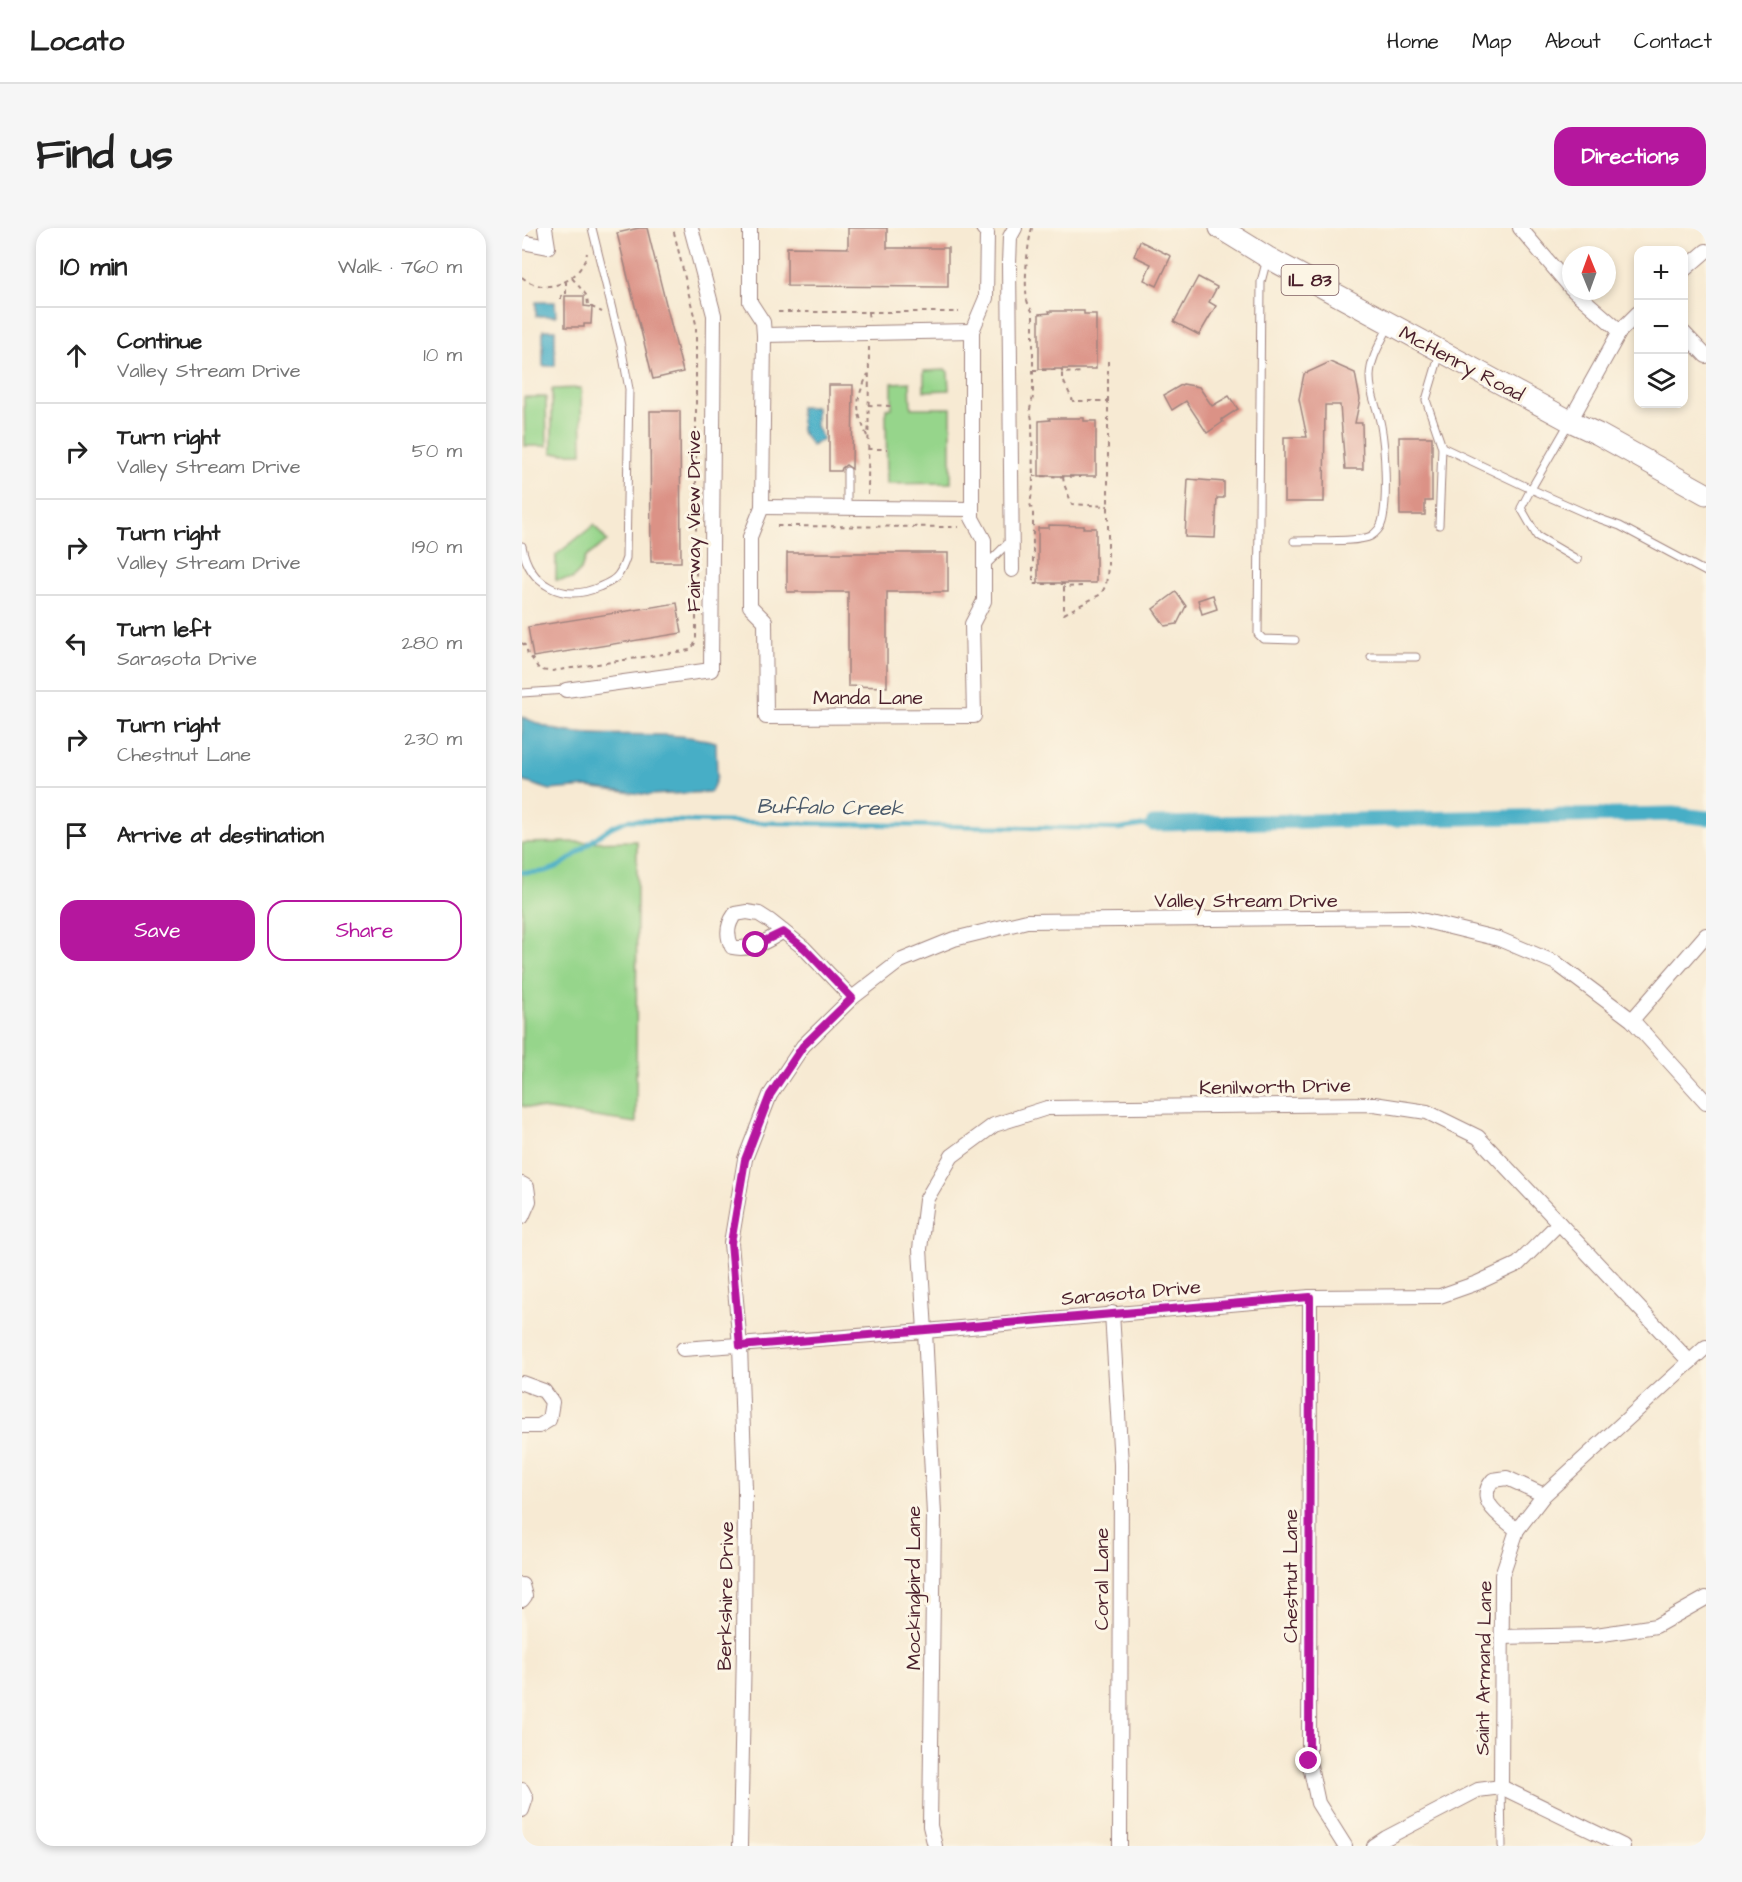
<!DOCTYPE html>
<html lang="en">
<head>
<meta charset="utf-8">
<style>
  :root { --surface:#fff; --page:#f6f6f6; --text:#222; --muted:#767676; --line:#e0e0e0; --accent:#b5179e }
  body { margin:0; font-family:"Architects Daughter",sans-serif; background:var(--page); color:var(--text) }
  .controls { position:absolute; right:18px; top:18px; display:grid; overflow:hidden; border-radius:12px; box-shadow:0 3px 9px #0003 }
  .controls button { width:54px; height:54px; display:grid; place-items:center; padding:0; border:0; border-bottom:2px solid var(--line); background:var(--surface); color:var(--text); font:30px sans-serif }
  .compass { position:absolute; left:1040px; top:18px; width:54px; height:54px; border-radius:50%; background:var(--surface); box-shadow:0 3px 9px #0003; rotate:359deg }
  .stop { position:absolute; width:18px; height:18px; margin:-14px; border:4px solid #b5179e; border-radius:50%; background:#fff }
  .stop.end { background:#b5179e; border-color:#fff; box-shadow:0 2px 6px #0008 }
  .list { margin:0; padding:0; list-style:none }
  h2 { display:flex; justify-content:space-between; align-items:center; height:78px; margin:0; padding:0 24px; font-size:26px }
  h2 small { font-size:20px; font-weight:400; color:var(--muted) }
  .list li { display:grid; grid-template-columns:39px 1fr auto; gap:18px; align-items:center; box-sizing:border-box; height:96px; padding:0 24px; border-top:2px solid var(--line) }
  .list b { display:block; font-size:22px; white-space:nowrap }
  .list p { margin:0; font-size:20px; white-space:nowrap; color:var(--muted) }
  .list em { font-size:20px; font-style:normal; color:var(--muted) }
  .actions { display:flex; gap:12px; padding:18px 24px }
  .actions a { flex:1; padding:14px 0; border:2px solid var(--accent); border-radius:18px; text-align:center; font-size:21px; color:var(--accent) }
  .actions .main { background:var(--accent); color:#fff }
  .icon { flex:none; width:33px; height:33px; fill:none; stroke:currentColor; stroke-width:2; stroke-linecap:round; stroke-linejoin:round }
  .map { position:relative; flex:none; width:1184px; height:1618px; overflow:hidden; border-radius:18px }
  header { display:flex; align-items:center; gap:36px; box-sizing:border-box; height:84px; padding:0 30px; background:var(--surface); border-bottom:2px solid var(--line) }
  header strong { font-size:28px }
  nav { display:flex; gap:33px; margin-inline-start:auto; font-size:21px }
  .intro { display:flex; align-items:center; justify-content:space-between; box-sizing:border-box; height:144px; padding:0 36px }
  h1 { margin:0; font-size:42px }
  .button { padding:15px 27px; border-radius:18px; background:var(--accent); color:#fff; font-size:21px; font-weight:700 }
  main { display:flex; gap:36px; padding:0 36px }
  aside { flex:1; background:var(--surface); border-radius:18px; box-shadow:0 3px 9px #0003 }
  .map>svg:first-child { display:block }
</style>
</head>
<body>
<header>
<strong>Locato</strong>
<nav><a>Home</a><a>Map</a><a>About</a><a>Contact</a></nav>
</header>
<div class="intro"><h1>Find us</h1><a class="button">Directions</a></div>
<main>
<aside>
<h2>10 min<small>Walk · 760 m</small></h2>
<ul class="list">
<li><svg class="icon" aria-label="ahead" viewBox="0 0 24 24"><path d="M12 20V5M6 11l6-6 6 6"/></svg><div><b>Continue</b><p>Valley Stream Drive</p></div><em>10 m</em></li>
<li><svg class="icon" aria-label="right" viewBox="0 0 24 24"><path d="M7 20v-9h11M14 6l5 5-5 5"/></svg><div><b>Turn right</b><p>Valley Stream Drive</p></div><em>50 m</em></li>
<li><svg class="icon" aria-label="right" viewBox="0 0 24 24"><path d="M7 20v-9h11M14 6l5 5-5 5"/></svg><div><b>Turn right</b><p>Valley Stream Drive</p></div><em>190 m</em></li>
<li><svg class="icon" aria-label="left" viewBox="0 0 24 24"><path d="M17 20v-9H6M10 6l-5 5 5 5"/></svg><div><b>Turn left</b><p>Sarasota Drive</p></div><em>280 m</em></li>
<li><svg class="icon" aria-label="right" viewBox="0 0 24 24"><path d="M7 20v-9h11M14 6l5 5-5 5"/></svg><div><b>Turn right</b><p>Chestnut Lane</p></div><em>230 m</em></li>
<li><svg class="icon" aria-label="arrive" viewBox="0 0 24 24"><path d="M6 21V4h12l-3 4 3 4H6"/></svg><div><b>Arrive at destination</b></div></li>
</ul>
<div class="actions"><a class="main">Save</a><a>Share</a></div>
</aside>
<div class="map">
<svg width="1184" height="1618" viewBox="0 0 1184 1618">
  <rect width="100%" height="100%" fill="#fcf5e5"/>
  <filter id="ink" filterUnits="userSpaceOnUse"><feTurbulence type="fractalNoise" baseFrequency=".0167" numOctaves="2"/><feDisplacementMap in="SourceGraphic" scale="12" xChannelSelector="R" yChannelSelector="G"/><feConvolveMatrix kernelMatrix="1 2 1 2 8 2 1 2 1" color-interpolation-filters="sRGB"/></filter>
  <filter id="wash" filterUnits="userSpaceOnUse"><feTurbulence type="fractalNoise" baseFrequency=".008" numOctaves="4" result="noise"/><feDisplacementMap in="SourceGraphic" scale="24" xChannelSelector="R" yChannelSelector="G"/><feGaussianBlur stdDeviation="1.35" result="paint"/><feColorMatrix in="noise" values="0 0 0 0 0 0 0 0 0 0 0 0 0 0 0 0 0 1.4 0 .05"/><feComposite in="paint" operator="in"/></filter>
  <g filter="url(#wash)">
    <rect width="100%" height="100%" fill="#f7ead3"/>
    <g fill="#96d58b" stroke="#707a5b" stroke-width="1.5">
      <path d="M424,142L426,144L427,162L402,163V143Z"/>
      <path d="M388,154L389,180H429V255L365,256L364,181L370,180V155Z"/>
      <path d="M59,160L60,225H30V161Z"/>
      <path d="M2,169H24L25,218H3Z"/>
      <path d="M72,297L85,313L63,330L59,342L50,351L34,352V327Z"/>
      <path d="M115,613L114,895L0,878V615Z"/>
    </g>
    <g fill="#47aec6" stroke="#486678" stroke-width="1.5">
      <path d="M14,74H33L34,88H14Z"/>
      <rect x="21" y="102" width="12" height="36"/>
      <path d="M278,179H294V198L301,211L290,218L279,203Z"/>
      <path d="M0,489C11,493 23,499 35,502C87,512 141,500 194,514L195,549L189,564L127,567L65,559L28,562L0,553Z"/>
    </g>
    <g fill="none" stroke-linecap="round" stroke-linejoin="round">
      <path stroke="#47aec6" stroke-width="4.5" d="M0,644C42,649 54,621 85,602C91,597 99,595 106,592L597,601L631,596"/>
      <path stroke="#47aec6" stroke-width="15" d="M631,596L1151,586L1184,590"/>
    </g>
    <g id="blocks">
      <g fill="#db9286">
        <path d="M117,0H125L161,144L131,151L95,5Z"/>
        <path d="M326,0H365V20H426V59L265,58V19L326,20Z"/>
        <path d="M618,13L649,28L635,58L622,52L629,36L612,28Z"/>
        <path d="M676,49L695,59L687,74L694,78L677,107L652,94Z"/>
        <path d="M43,68H62V78L70,79L69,96H62V99H43Z"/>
        <path d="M527,83H562V86H574V141H517V86L528,85Z"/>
        <path d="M808,134L833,145L838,171L833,195H840L841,241H823L818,177H803L802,274H762V209H785L777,171L782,146Z"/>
        <path d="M661,156L677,159L690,178L707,168L716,181L699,192L701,194L685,205L664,173L650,182L642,167Z"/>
        <path d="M307,157H331L330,241L324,237L320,240L319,243H307Z"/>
        <path d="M128,183H158L159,334H129Z"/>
        <path d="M527,190H562V193H574V248H517V193L528,192Z"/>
        <path d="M877,209H910V273H903V287H878Z"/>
        <path d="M666,251L702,254V270H695L693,310L663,309Z"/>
        <path d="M527,297L562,298L561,300H574V355H516V300H527Z"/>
        <path d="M265,325H426V364H365V459L326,458V364H265Z"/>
        <path d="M654,364L664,378L655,396L643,398L631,381Z"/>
        <path d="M691,367L695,381L680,386L676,372Z"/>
        <path d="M155,375L160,405L11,429L6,399Z"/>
      </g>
    </g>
  </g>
  <g filter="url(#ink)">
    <use href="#blocks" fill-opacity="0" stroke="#a0847f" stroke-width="1.5"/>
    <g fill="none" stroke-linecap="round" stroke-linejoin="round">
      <defs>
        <g id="lane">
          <path d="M745,31L739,54L736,406L741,411L773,412"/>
          <path d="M918,125L904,172L920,219L1009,261L999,280L1015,308L1056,332"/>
          <path d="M1047,195L1009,261L1070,288L1098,298L1184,344"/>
          <path d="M325,280V243"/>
          <path d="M917,297L920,219"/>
          <path d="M772,313C789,312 836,315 849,308C854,305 859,299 860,294C866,273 863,219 859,198C856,181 848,167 848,149C848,131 859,114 867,98"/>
          <path d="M0,318C7,357 41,375 77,359C84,356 92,353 96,347C100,342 102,336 104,330L107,161L99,118L70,0"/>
          <path d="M464,337L488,313"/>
          <path d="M849,429H894"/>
          <path d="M0,465L44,462"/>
          <path d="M979,1559L980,1618"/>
        </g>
        <g id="street">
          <path d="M228,0V74L241,94L242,107L240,279L228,309V378L243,393L244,489L452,488L450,396L462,373V312L450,290V103L464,70L465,5L461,0"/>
          <path d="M998,0L1049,60"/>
          <path d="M0,14L26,19L23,0"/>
          <path d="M1162,42L1184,23"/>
          <path d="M1052,63L1098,103"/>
          <path d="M1162,105L1184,128"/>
          <path d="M242,107L450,103"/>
          <path d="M1048,193L1098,103L1116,85"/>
          <path d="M240,279L450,281"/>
          <path d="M490,342L487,36L488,9L493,0"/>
          <path d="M44,462L189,442L192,87L169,0"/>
          <path d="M261,703C246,713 229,723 210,719C204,707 205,697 213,686L225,684L237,686L248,693L282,720L330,770L378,733L432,711L505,693L887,689L977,711L1034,735L1110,792L1184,874"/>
          <path d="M1110,792L1184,707"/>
          <path d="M0,956L5,959L7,973L0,989"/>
          <path d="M788,1069L787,1533L796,1575L823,1618"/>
          <path d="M590,1085L599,1236L598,1618"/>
          <path d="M161,1121L403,1103L788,1069L918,1068L955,1055L996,1036L1037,995"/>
          <path d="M0,1155L22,1163L30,1174L27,1192L17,1198H0"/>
          <path d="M995,1302C980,1289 952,1274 971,1252L985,1250L1022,1267"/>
          <path d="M0,1357L3,1368L0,1372"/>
          <path d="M980,1409L1074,1407L1134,1398L1184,1370"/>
          <path d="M979,1559L980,1347L995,1302L1022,1267L1184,1119"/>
          <path d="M979,1559L1101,1618"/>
          <path d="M0,1562L4,1570L0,1582"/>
          <path d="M218,1618L222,1420L223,1261L218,1118L209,1015L223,931L248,867L281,818L330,770"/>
          <path d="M413,1618L408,1598L412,1287L403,1103L398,1021L404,972L430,928L472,897L525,880L852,876L905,884L956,909L1168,1134"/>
          <path d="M852,1618L864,1610L956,1562L979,1559"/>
        </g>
        <path id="primary" d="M698,0L745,29L1048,193L1076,206L1184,266"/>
      </defs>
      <use href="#lane" stroke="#a0847f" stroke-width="9"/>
      <use href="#street" stroke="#a0847f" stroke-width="16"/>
      <use href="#primary" stroke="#a0847f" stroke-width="23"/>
      <g stroke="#a0847f" stroke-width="2" stroke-dasharray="4.5 4.5" stroke-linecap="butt">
        <path d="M510,0C505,18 502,54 505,72C506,77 509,81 511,85V169L508,181L510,192L511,259L508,276L511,284V356H542V359"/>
        <path d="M0,49C23,69 59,54 65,25"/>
        <path d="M50,50L65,68L66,77L80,84"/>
        <path d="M39,71V68L44,67V54"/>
        <path d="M256,84H437"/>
        <path d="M346,84L347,93"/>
        <path d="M586,133V173"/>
        <path d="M511,142H540V145"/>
        <path d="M346,177L370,178"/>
        <path d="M345,208C333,179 333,174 346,146"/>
        <path d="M346,221H365"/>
        <path d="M511,248L559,249"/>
        <path d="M541,249L542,256L550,276L586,278"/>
        <path d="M346,267L347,119"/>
        <path d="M255,298L436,299"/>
        <path d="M560,358L542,359V386L579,366L584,357L586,339V173H551L540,150V145L561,144"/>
        <path d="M0,415L4,418L6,427C18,436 10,443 30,443L168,422L172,417L174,412V96L151,0"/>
      </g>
      <use href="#lane" stroke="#fff" stroke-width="7"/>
      <use href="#street" stroke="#fff" stroke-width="14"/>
      <use href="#primary" stroke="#fff" stroke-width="21"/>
    </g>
  </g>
  <g fill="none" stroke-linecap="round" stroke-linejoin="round" filter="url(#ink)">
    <path stroke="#b5179e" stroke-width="8" d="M234,717L261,704L282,720L330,770L281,818L248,867L223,932L209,1015L218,1118L788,1069L787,1533"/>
  </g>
  <g text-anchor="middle" stroke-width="6" stroke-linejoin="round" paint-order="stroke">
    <rect fill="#fcf5e5" stroke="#7f5f63" stroke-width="1.5" x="759.5" y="37" width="57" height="30" rx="4.5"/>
    <g font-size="18" font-weight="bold" fill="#4a1f2b">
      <text x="788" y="58">IL 83</text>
    </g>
    <g font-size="20" fill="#4a1f2b" stroke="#fcf5e5">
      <text transform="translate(940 135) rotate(28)" y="7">McHenry Road</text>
      <text transform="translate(171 293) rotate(-90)" y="7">Fairway View Drive</text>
      <text x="346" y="476">Manda Lane</text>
      <text x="724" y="679">Valley Stream Drive</text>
      <text transform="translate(753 858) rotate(-1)" y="7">Kenilworth Drive</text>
      <text transform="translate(609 1064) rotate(-5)" y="7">Sarasota Drive</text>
      <text transform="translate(768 1348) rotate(-90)" y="7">Chestnut Lane</text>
      <text transform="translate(579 1351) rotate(-90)" y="7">Coral Lane</text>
      <text transform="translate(391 1360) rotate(-90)" y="7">Mockingbird Lane</text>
      <text transform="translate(203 1368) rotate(-89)" y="7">Berkshire Drive</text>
      <text transform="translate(961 1440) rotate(-89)" y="7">Saint Armand Lane</text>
    </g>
    <g font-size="21" font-style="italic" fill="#495869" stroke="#fcf5e5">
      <text transform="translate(308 579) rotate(1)" y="7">Buffalo Creek</text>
    </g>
  </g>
</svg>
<div class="controls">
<button>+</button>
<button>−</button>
<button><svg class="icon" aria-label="layers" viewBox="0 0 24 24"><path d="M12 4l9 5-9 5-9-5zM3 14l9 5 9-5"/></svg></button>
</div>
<svg class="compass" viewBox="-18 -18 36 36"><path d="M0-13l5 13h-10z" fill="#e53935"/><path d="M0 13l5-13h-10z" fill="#767676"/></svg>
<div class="stop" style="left:234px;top:717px"></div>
<div class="stop end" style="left:787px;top:1533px"></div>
</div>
</main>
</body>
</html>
